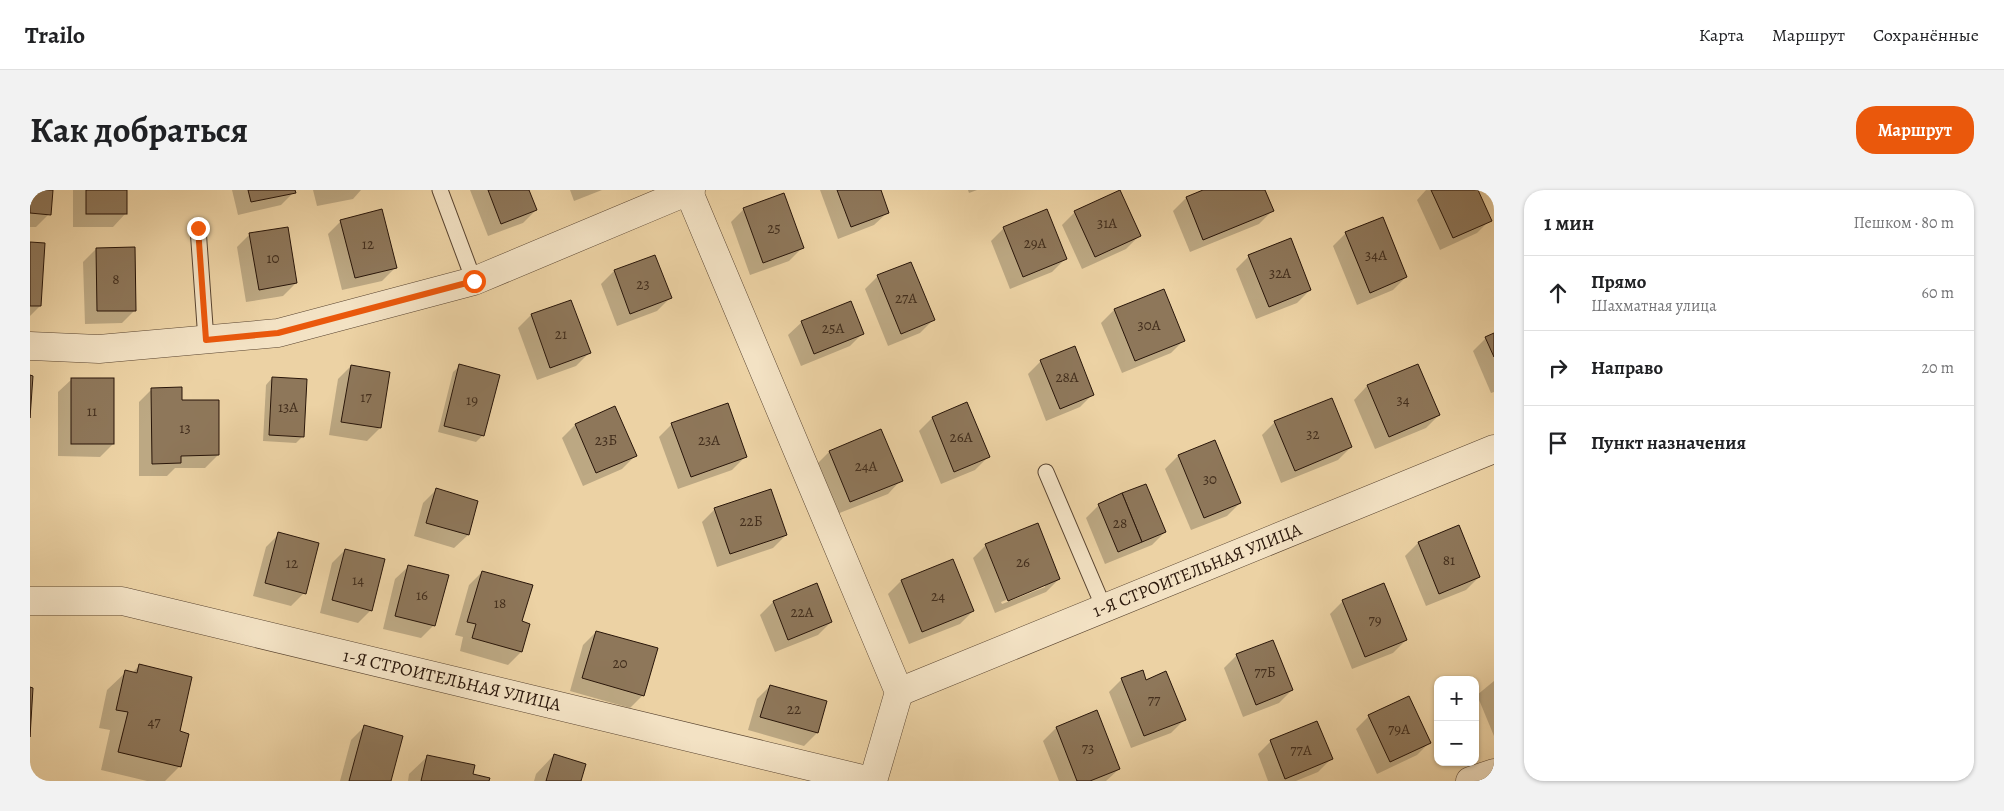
<!DOCTYPE html>
<html lang="ru">
<head>
<meta charset="utf-8">
<style>
  :root { --surface:#fff; --page:#f2f2f2; --text:#202124; --muted:#757577; --line:#e0e0e0; --accent:#ea580c }
  body { margin:0; font-family:Alegreya,serif; background:var(--page); color:var(--text) }
  .controls { position:absolute; right:15px; bottom:15px; display:grid; overflow:hidden; border-radius:10px; box-shadow:0 1px 4px #0004 }
  .controls button { width:45px; height:45px; display:grid; place-items:center; padding:0; border:0; border-bottom:1px solid var(--line); background:var(--surface); color:var(--text); font:25px sans-serif }
  .stop { position:absolute; width:15px; height:15px; margin:-11px; border:4px solid #ea580c; border-radius:50%; background:#fff }
  .stop.end { background:#ea580c; border-color:#fff; box-shadow:0 1px 5px #0008 }
  .list { margin:0; padding:0; list-style:none }
  h2 { display:flex; justify-content:space-between; align-items:center; height:65px; margin:0; padding:0 20px; font-size:21px }
  h2 small { font-size:16px; font-weight:400; color:var(--muted) }
  .list li { display:grid; grid-template-columns:32px 1fr auto; gap:15px; align-items:center; box-sizing:border-box; height:75px; padding:0 20px; border-top:1px solid var(--line) }
  .list b { display:block; font-size:19px; white-space:nowrap }
  .list p { margin:0; font-size:16px; white-space:nowrap; color:var(--muted) }
  .list em { font-size:16px; font-style:normal; color:var(--muted) }
  .icon { flex:none; width:28px; height:28px; fill:none; stroke:currentColor; stroke-width:2; stroke-linecap:round; stroke-linejoin:round }
  .map { position:relative; flex:none; width:1464px; height:591px; overflow:hidden; border-radius:20px }
  header { display:flex; align-items:center; gap:30px; box-sizing:border-box; height:70px; padding:0 25px; background:var(--surface); border-bottom:1px solid var(--line) }
  header strong { font-size:24px }
  nav { display:flex; gap:28px; margin-inline-start:auto; font-size:18px }
  .intro { display:flex; align-items:center; justify-content:space-between; box-sizing:border-box; height:120px; padding:0 30px }
  h1 { margin:0; font-size:35px }
  .button { padding:12px 22px; border-radius:20px; background:var(--accent); color:#fff; font-size:18px; font-weight:700 }
  main { display:flex; gap:30px; padding:0 30px }
  aside { flex:1; background:var(--surface); border-radius:20px; box-shadow:0 1px 4px #0004 }
  .map>svg:first-child { display:block }
</style>
</head>
<body>
<header>
<strong>Trailo</strong>
<nav><a>Карта</a><a>Маршрут</a><a>Сохранённые</a></nav>
</header>
<div class="intro"><h1>Как добраться</h1><a class="button">Маршрут</a></div>
<main>
<div class="map">
<svg width="1464" height="591" viewBox="0 0 1464 591">
  <rect width="100%" height="100%" fill="#ecd2a4"/>
  <filter id="stains"><feTurbulence type="fractalNoise" baseFrequency=".004" numOctaves="4"/><feColorMatrix values="0 0 0 0 .2 0 0 0 0 .09 0 0 0 0 .02 0 0 0 .5 -.17"/></filter>
  <radialGradient id="worn" r=".72"><stop offset=".6" stop-color="#630" stop-opacity="0"/><stop offset="1" stop-color="#630" stop-opacity=".3"/></radialGradient>
  <g fill="#0003" fill-rule="evenodd">
    <path d="M0,0H22L19,24L6,37H0Z"/>
    <path d="M43,0H96V23L83,37H43Z"/>
    <path d="M202,0H264V2L251,15L208,25Z"/>
    <path d="M283,0H331L323,9L287,16Z"/>
    <path d="M440,0H498L506,20L493,33L458,46Z"/>
    <path d="M540,0H572L544,11Z"/>
    <path d="M790,0H849L858,22L844,35L808,49Z"/>
    <path d="M938,0H947L939,3Z"/>
    <path d="M1176,0H1234L1242,21L1229,34L1160,62L1143,21L1156,8Z"/>
    <path d="M1396,0H1447L1460,30L1447,43L1410,60L1387,10Z"/>
    <path d="M714,19L772,58L759,71L720,85L701,32Z"/>
    <path d="M1045,22L1109,46L1096,59L1052,79L1032,35Z"/>
    <path d="M311,31L365,78L352,91L312,100L298,44Z"/>
    <path d="M974,38L1035,69L1022,82L980,99L961,51Z"/>
    <path d="M1316,43L1376,87L1363,100L1327,115L1303,56Z"/>
    <path d="M220,44L266,93L253,106L216,112L207,57Z"/>
    <path d="M0,53L10,116L0,126Z"/>
    <path d="M66,59L105,120L92,133L55,134L53,72Z"/>
    <path d="M624,66L640,108L627,121L587,136L571,94L584,81Z"/>
    <path d="M1219,66L1280,100L1267,113L1226,129L1206,79Z"/>
    <path d="M848,86L903,130L890,143L858,156L835,99Z"/>
    <path d="M1133,100L1154,150L1141,163L1092,183L1071,133L1084,120Z"/>
    <path d="M540,111L559,163L546,176L507,190L488,138L501,125Z"/>
    <path d="M820,112L833,143L820,156L771,176L758,145L772,132Z"/>
    <path d="M1464,145V202L1461,203L1443,161L1456,148Z"/>
    <path d="M1011,171L1063,204L1050,217L1016,231L998,184Z"/>
    <path d="M1388,175L1409,225L1396,238L1345,259L1324,210L1337,196Z"/>
    <path d="M321,176L350,238L337,251L299,245L308,189Z"/>
    <path d="M430,176L453,245L446,252L408,242L423,182Z"/>
    <path d="M242,188L273,246L266,253L233,251L236,195Z"/>
    <path d="M42,189L83,254L70,267L28,266V202Z"/>
    <path d="M122,199L151,211L188,265L175,278H145L137,286H109V212Z"/>
    <path d="M937,214L958,267L945,280L911,294L889,241L902,228Z"/>
    <path d="M584,218L605,266L592,279L553,296L532,248L545,235Z"/>
    <path d="M1245,232L1321,257L1308,270L1251,293L1232,245Z"/>
    <path d="M642,234L715,267L702,280L648,299L629,247Z"/>
    <path d="M799,262L871,290L858,304L807,324L786,275Z"/>
    <path d="M1148,266L1210,313L1197,326L1161,340L1135,279Z"/>
    <path d="M406,300L447,311L438,345L424,358L384,346L393,313Z"/>
    <path d="M1069,315L1135,342L1122,355L1075,374L1056,328Z"/>
    <path d="M685,319L756,345L743,358L687,377L672,332Z"/>
    <path d="M1429,337L1449,387L1436,400L1396,416L1375,366L1388,353Z"/>
    <path d="M249,344L274,403L261,416L223,406L236,357Z"/>
    <path d="M956,355L1029,389L1016,402L965,423L943,368ZM1015,394V397L972,414L971,412Z"/>
    <path d="M315,360L341,420L328,433L290,423L302,373Z"/>
    <path d="M922,371L943,421L930,434L879,454L858,404L871,391Z"/>
    <path d="M379,376L404,435L391,448L353,439L365,389Z"/>
    <path d="M452,382L491,432V462L478,475L430,461L433,447L425,445L439,395Z"/>
    <path d="M786,395L801,432L788,445L745,462L730,425L743,412Z"/>
    <path d="M1313,411L1376,450L1363,463L1322,479L1300,424Z"/>
    <path d="M566,442L613,505L600,518L540,501L553,455Z"/>
    <path d="M1242,451L1262,500L1249,513L1213,527L1194,478L1207,465Z"/>
    <path d="M109,476L148,542L150,576L135,591H117L71,580L80,540L69,538L77,500L96,482L102,483Z"/>
    <path d="M1092,489L1115,491L1154,530L1141,543L1101,558L1079,502Z"/>
    <path d="M1464,491V546L1447,505Z"/>
    <path d="M740,496L796,512L787,543L774,556L718,540L727,509Z"/>
    <path d="M1378,508L1400,552L1387,565L1347,584L1326,539L1339,526Z"/>
    <path d="M1066,522L1089,579L1076,591H1029L1013,551L1026,538Z"/>
    <path d="M334,537L359,591H310L321,550Z"/>
    <path d="M1241,551L1301,569L1288,582L1266,591H1238L1228,564Z"/>
    <path d="M524,565L550,591H504L506,584Z"/>
    <path d="M398,566L441,585L458,591H378L379,584Z"/>
  </g>
  <g fill="#8e775a" stroke="#281509">
    <path d="M0,0H23L21,25L0,23Z"/>
    <rect x="56" y="0" width="41" height="24"/>
    <path d="M218,0H265L266,3L221,12Z"/>
    <path d="M458,0H499L507,20L471,34Z"/>
    <path d="M807,0H851L859,23L821,37Z"/>
    <path d="M1090,0L1111,46L1065,67L1044,21Z"/>
    <path d="M1173,0H1235L1244,21L1173,50L1156,7Z"/>
    <path d="M1401,0H1448L1462,31L1423,48Z"/>
    <path d="M754,3L774,58L733,73L713,18Z"/>
    <path d="M352,19L367,78L325,88L310,30Z"/>
    <path d="M1017,19L1037,69L993,87L973,37Z"/>
    <path d="M1353,27L1377,87L1340,103L1315,42Z"/>
    <path d="M258,37L267,93L229,100L219,43Z"/>
    <path d="M1261,48L1281,100L1239,117L1218,65Z"/>
    <path d="M0,52L15,53L11,116H0Z"/>
    <path d="M105,57L106,121H67L66,58Z"/>
    <path d="M625,65L642,108L600,124L584,80Z"/>
    <path d="M881,72L905,130L871,144L847,85Z"/>
    <path d="M1134,99L1155,151L1105,171L1084,119Z"/>
    <path d="M541,110L561,163L520,178L501,124Z"/>
    <path d="M821,111L834,144L784,164L771,131Z"/>
    <path d="M1464,143V167L1455,147Z"/>
    <path d="M1045,156L1064,205L1030,219L1010,170Z"/>
    <path d="M429,174L470,185L454,246L414,236Z"/>
    <path d="M1388,174L1410,225L1359,247L1337,195Z"/>
    <path d="M321,175L360,182L351,238L311,232Z"/>
    <path d="M0,185L3,186L0,228Z"/>
    <path d="M242,187L277,189L274,247L239,245Z"/>
    <rect x="41" y="188" width="43" height="66"/>
    <path d="M152,197V210H189V265L151,266V273L122,274L121,198Z"/>
    <path d="M1302,208L1322,257L1265,281L1244,231Z"/>
    <path d="M937,212L960,267L924,282L902,227Z"/>
    <path d="M698,213L717,267L661,287L641,233Z"/>
    <path d="M585,216L607,266L566,283L545,234Z"/>
    <path d="M851,239L873,291L820,312L799,261Z"/>
    <path d="M1185,250L1211,313L1174,328L1148,265Z"/>
    <path d="M1116,294L1136,342L1112,352L1092,303Z"/>
    <path d="M406,298L448,311L439,345L396,333Z"/>
    <path d="M741,299L757,345L700,364L684,318Z"/>
    <path d="M1092,303L1112,352L1088,362L1068,314Z"/>
    <path d="M1008,333L1030,389L978,411L955,354Z"/>
    <path d="M1429,335L1450,387L1409,404L1388,352Z"/>
    <path d="M248,342L289,353L276,404L235,393Z"/>
    <path d="M315,359L355,369L342,421L302,410Z"/>
    <path d="M923,369L944,421L892,442L871,390Z"/>
    <path d="M378,375L419,385L405,436L365,426Z"/>
    <path d="M452,381L503,395L492,431L500,434L492,462L442,448L446,434L437,432Z"/>
    <path d="M787,393L802,432L758,450L743,411Z"/>
    <path d="M1354,393L1377,450L1335,467L1312,410Z"/>
    <path d="M566,441L628,458L614,506L552,488Z"/>
    <path d="M1243,450L1263,500L1226,515L1206,464Z"/>
    <path d="M109,474L162,487L150,541L159,544L151,577L88,562L98,522L86,520L95,480L107,483Z"/>
    <path d="M1113,480L1116,490L1136,481L1156,530L1114,546L1091,488Z"/>
    <path d="M740,495L797,511L788,543L730,527Z"/>
    <path d="M0,497L3,498L0,547Z"/>
    <path d="M1379,506L1401,553L1360,572L1338,525Z"/>
    <path d="M1067,520L1090,579L1060,591H1047L1026,537Z"/>
    <path d="M1287,531L1303,569L1255,589L1240,550Z"/>
    <path d="M334,535L373,546L361,591H319Z"/>
    <path d="M524,564L556,574L551,591H516Z"/>
    <path d="M397,565L445,575L443,584L460,588L459,591H391Z"/>
  </g>
  <g fill="none" stroke-linecap="round" stroke-linejoin="round">
    <defs>
      <g id="service">
        <path d="M410,0L444,91"/>
        <path d="M168,38L176,150"/>
        <path d="M1016,282L1074,418"/>
      </g>
      <g id="minor">
        <path d="M658,0L869,502L843,591"/>
        <path d="M0,156L69,159L248,143L444,91L661,0"/>
        <path d="M0,411H92L841,591"/>
        <path d="M869,502L1464,259"/>
        <path d="M1440,591L1464,583"/>
      </g>
    </defs>
    <use href="#service" stroke="#594430" stroke-width="17"/>
    <use href="#minor" stroke="#594430" stroke-width="29"/>
    <use href="#service" stroke="#f3e2c4" stroke-width="15"/>
    <use href="#minor" stroke="#f3e2c4" stroke-width="28"/>
  </g>
  <g fill="none" stroke-linecap="round" stroke-linejoin="round">
    <path stroke="#ea580c" stroke-width="6" d="M168,38L176,150L248,143L444,91"/>
  </g>
  <g text-anchor="middle" stroke-width="4.5" stroke-linejoin="round" paint-order="stroke">
    <g font-size="15" fill="#422e1d">
      <text x="1077" y="38">31А</text>
      <text x="744" y="43">25</text>
      <text x="1005" y="58">29А</text>
      <text x="338" y="59">12</text>
      <text x="1346" y="70">34А</text>
      <text x="243" y="73">10</text>
      <text x="1250" y="88">32А</text>
      <text x="86" y="94">8</text>
      <text x="613" y="99">23</text>
      <text x="876" y="113">27А</text>
      <text x="1119" y="140">30А</text>
      <text x="803" y="143">25А</text>
      <text x="531" y="149">21</text>
      <text x="1037" y="192">28А</text>
      <text x="336" y="212">17</text>
      <text x="442" y="215">19</text>
      <text x="1373" y="215">34</text>
      <text x="258" y="222">13А</text>
      <text x="62" y="226">11</text>
      <text x="155" y="243">13</text>
      <text x="1283" y="249">32</text>
      <text x="931" y="252">26А</text>
      <text x="576" y="255">23Б</text>
      <text x="679" y="255">23А</text>
      <text x="836" y="281">24А</text>
      <text x="1180" y="294">30</text>
      <text x="721" y="336">22Б</text>
      <text x="1090" y="338">28</text>
      <text x="1419" y="375">81</text>
      <text x="993" y="377">26</text>
      <text x="262" y="378">12</text>
      <text x="328" y="395">14</text>
      <text x="392" y="410">16</text>
      <text x="908" y="411">24</text>
      <text x="470" y="418">18</text>
      <text x="772" y="427">22А</text>
      <text x="1345" y="435">79</text>
      <text x="590" y="478">20</text>
      <text x="1235" y="487">77Б</text>
      <text x="1124" y="515">77</text>
      <text x="764" y="524">22</text>
      <text x="124" y="537">47</text>
      <text x="1369" y="544">79А</text>
      <text x="1058" y="563">73</text>
      <text x="1271" y="565">77А</text>
    </g>
    <g font-size="18" fill="#281509" stroke="#f3e2c4">
      <text transform="translate(1167 380) rotate(-22)" y="6">1-Я СТРОИТЕЛЬНАЯ УЛИЦА</text>
      <text transform="translate(422 490) rotate(13)" y="6">1-Я СТРОИТЕЛЬНАЯ УЛИЦА</text>
    </g>
  </g>
  <rect width="100%" height="100%" filter="url(#stains)"/>
  <rect width="100%" height="100%" fill="url(#worn)"/>
</svg>
<div class="controls">
<button>+</button>
<button>−</button>
</div>
<div class="stop" style="left:444px;top:91px"></div>
<div class="stop end" style="left:168px;top:38px"></div>
</div>
<aside>
<h2>1 мин<small>Пешком · 80 m</small></h2>
<ul class="list">
<li><svg class="icon" aria-label="ahead" viewBox="0 0 24 24"><path d="M12 20V5M6 11l6-6 6 6"/></svg><div><b>Прямо</b><p>Шахматная улица</p></div><em>60 m</em></li>
<li><svg class="icon" aria-label="right" viewBox="0 0 24 24"><path d="M7 20v-9h11M14 6l5 5-5 5"/></svg><div><b>Направо</b></div><em>20 m</em></li>
<li><svg class="icon" aria-label="arrive" viewBox="0 0 24 24"><path d="M6 21V4h12l-3 4 3 4H6"/></svg><div><b>Пункт назначения</b></div></li>
</ul>
</aside>
</main>
</body>
</html>
